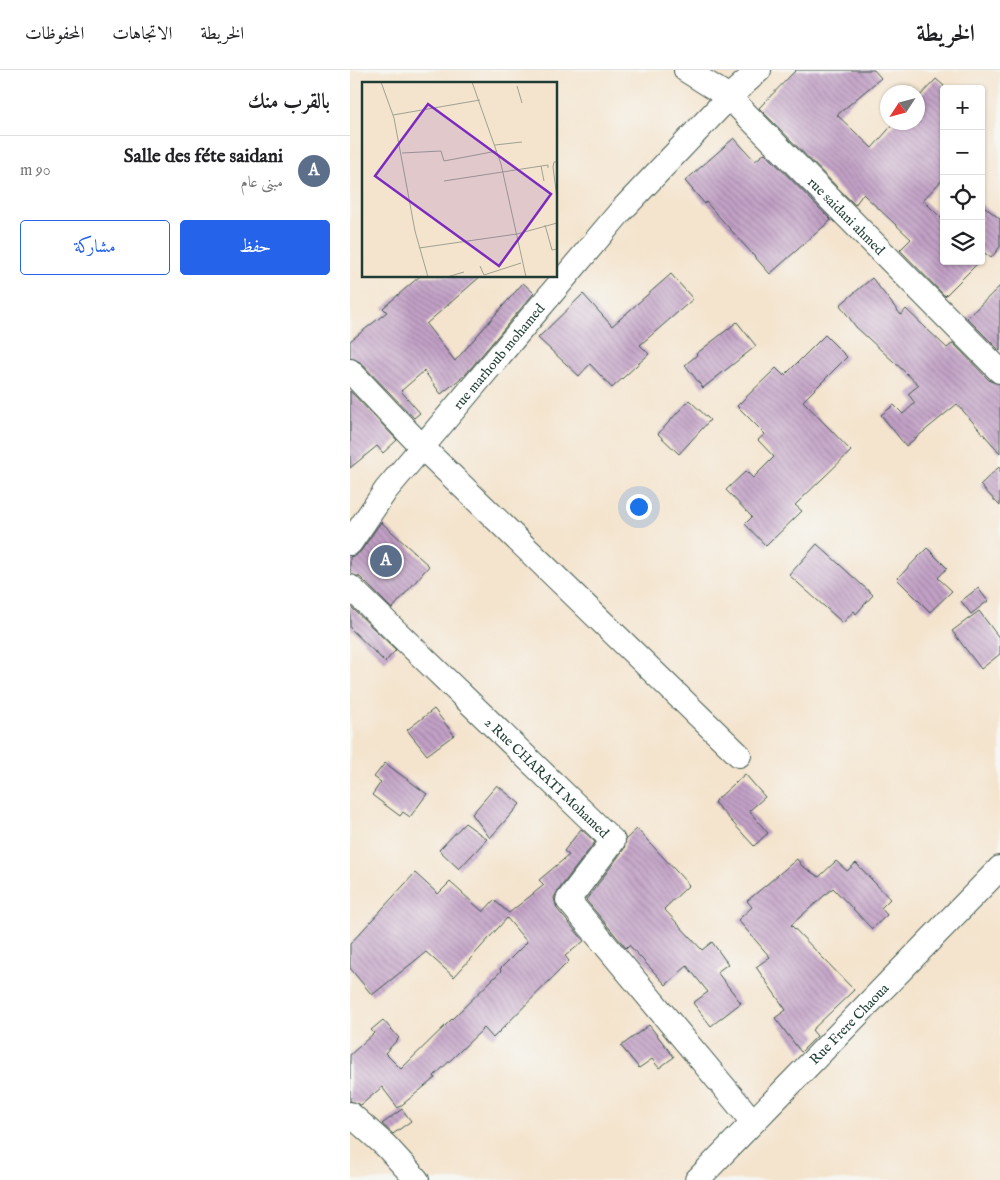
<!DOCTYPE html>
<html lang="ar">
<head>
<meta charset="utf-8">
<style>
  :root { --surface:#fff; --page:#f6f6f6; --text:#202124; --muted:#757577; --line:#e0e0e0; --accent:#2563eb }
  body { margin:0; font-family:"IM FELL English",Amiri,serif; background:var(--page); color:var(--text); direction:rtl }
  .controls { position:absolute; right:15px; top:15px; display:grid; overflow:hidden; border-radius:5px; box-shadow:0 1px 4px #0004 }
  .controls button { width:45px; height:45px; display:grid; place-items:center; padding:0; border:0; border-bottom:1px solid var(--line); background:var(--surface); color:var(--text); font:25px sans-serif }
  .compass { position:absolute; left:530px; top:15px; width:45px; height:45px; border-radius:50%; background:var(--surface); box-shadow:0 1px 4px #0004; rotate:234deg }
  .you { position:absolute; left:288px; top:436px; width:18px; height:18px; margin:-12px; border:4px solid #fff; border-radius:50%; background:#1a73e8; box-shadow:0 0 0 8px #1a73e833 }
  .badge { display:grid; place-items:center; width:32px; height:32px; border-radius:50%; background:var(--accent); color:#fff; font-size:16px; font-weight:700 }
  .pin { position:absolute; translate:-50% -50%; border:2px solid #fff; box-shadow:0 1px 5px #0006 }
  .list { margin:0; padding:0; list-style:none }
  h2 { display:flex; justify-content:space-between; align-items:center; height:65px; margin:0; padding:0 20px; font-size:21px }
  h2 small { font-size:16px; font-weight:400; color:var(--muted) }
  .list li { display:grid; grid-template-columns:32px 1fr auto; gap:15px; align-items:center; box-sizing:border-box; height:70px; padding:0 20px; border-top:1px solid var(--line) }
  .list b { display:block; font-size:19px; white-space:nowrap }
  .list p { margin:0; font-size:16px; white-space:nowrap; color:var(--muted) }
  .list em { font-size:16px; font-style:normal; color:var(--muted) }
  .actions { display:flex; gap:10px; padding:15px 20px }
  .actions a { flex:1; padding:11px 0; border:1px solid var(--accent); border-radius:5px; text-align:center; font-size:18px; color:var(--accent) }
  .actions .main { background:var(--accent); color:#fff }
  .icon { flex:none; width:28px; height:28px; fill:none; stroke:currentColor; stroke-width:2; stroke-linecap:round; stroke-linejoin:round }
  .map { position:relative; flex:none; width:650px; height:1110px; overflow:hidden; direction:ltr }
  header { display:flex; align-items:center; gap:30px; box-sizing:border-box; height:70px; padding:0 25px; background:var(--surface); border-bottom:1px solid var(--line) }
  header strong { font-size:24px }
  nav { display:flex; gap:28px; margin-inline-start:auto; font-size:18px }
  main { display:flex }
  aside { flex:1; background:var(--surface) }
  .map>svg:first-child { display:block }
</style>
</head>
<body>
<header>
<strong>الخريطة</strong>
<nav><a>الخريطة</a><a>الاتجاهات</a><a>المحفوظات</a></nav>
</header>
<main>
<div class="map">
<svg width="650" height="1110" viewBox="0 0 650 1110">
  <defs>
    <pattern id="building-back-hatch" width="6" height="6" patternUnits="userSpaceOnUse" patternTransform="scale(1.25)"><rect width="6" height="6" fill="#c2a0c6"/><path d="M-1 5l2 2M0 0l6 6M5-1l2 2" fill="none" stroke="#9d84a2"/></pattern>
  </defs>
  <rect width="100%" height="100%" fill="#f6f6f2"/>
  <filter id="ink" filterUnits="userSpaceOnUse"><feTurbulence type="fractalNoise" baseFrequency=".02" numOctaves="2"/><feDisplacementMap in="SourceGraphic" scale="10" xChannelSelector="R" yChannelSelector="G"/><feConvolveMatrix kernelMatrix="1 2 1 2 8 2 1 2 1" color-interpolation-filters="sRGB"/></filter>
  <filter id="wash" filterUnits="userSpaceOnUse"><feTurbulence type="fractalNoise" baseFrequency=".0096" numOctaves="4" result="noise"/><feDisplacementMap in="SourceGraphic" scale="20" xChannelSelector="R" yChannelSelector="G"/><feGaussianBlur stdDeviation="1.12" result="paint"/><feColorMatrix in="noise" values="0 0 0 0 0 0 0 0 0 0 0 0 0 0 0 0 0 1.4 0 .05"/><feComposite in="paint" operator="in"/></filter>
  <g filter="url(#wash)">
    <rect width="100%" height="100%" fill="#f4e4ce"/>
    <g id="blocks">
      <g fill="url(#building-back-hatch)">
        <path d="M446,0H524L531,8L487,45L522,78L545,52H568V28L586,9L594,16V108L573,130L594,151V191H630L595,226L550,180L561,169L513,124L505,135L409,38Z"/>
        <path d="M384,68L405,91L415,83L481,150L420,204L356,132L355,134L335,111Z"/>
        <path d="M631,134L650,149V177L641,188L631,180Z"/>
        <path d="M321,204L343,229L290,275L299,284L262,318L240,294L229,306L188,268L233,224L262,256Z"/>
        <path d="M70,206H131L76,254L105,291L173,213L184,223L115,305L91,324L74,301L51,321L70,343L64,348L10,292L0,288V271L37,242L33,238Z"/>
        <path d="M522,208L551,245L556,239L597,278L603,273L640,311L650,314V383L607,334L556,376L531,345L544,335L553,344L565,333L558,324L569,315L506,257L490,235Z"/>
        <path d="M650,216V281L617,248Z"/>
        <path d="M387,252L406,276L353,318L335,295L347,285L346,284Z"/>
        <path d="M475,265L497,287L453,331L501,381L445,435L452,441L416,476L395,454L402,447L376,420L396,401L403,408L424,387L408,370L415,364L387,336L426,298L434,306Z"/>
        <path d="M0,321L47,370L33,383L27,376L0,398Z"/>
        <path d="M339,330L360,350L329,384L308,364Z"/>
        <path d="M650,396V436L630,415Z"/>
        <path d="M31,452L79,496L42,539L10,507L0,504V487L6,485L11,481Z"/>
        <path d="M467,474L523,525L506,544L504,541L493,553L439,505Z"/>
        <path d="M577,478L597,498L588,508L602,521L580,542L547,509Z"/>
        <path d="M628,518L638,531L621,544L611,531Z"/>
        <path d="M0,536L46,580L35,592L0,558Z"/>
        <path d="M629,541L650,569V584L631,599L602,561Z"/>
        <path d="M84,639L104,665L77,685L57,660Z"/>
        <path d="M35,693L77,724L60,747L53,742L50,746L22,725L31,712L24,707Z"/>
        <path d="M395,704L415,727L399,741L418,763L404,776L364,732Z"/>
        <path d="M147,715L170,734L140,768L122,744Z"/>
        <path d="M115,753L137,769L109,799L89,780Z"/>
        <path d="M231,759L245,772L207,822L204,828L207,839L234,871L215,886L219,891L143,968L134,958L84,1006L85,1008L48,1038L32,1017L11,1035L0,1031V985L24,963L21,960L33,950L49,968L35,983L51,999L151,901L150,899L177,872L157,848L104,907L76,882L22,925L0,898V874L65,803L88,824L100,812L133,842L144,830L159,843L194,815L189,810L219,785L214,781Z"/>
        <path d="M287,759L339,815L314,839L352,880L362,872L378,894L367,902L391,933L361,956L343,933L358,922L337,896L316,915L279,875L276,878L236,830L274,779L276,769Z"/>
        <path d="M447,789L452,796L469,807L486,791L497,801L506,793L540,829L531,838L537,845L522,859L483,818L441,855L504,920L462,960L467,966L451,982L425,948L436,940L406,897L420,887L388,850L402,837L397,831Z"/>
        <path d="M299,955L324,987L309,998L302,989L289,998L271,976Z"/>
        <path d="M52,1039L61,1051L43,1064L32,1054Z"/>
      </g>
    </g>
  </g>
  <g filter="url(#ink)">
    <use href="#blocks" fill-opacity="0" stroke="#3f564b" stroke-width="1"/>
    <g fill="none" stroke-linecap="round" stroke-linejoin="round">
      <defs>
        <g id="minor">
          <path id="s1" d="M336,0L379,27L650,301"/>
          <path d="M0,301L72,377L389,685"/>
          <path id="s2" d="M0,473L36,420L270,142L379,27L409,0"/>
          <path id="s3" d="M0,517L263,771L218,830L403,1052"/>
          <path d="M0,1044L36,1076L67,1110"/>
          <path id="s4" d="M347,1110L650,798"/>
        </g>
      </defs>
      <use href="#minor" stroke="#3f564b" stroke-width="26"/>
      <use href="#minor" stroke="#fff" stroke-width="24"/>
    </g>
  </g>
  <g text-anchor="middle" stroke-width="4" stroke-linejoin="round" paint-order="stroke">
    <g font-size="14" fill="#1f3d34" stroke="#f6f6f2">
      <text dy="5" stroke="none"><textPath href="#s1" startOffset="218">rue saidani ahmed</textPath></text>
      <text dy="5" stroke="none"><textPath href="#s2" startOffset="239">rue marhoub mohamed</textPath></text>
      <text dy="5" stroke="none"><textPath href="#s3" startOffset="274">2 Rue CHARATI Mohamed</textPath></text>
      <text dy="5" stroke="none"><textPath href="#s4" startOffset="218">Rue Frere Chaoua</textPath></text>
    </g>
  </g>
  <g transform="translate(12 12)">
    <rect width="195" height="195" fill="#f4e4ce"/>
    <path fill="none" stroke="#9fa190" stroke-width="1" d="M19,0L32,36L53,149L66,195M110,0L139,82L164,195M155,4L160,21M31,33L118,18M133,63L160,60M40,71L79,69L82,79L135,69M195,80H192L191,85L195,116M179,84L182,99M82,99L186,83V86M183,143L190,168L195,167M57,166L155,152L195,141M118,184L122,193L159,181M85,195L102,190"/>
    <path fill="#7b2cbf" fill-opacity="0.15" stroke="#7b2cbf" stroke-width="2.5" d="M66,22L189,112L137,184L13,94Z"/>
    <rect width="195" height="195" fill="none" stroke="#1f3d34" stroke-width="2.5"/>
  </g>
</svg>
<div class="controls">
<button>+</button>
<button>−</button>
<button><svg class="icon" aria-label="locate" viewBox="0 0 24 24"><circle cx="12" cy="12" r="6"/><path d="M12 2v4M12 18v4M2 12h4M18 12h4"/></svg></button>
<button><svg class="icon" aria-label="layers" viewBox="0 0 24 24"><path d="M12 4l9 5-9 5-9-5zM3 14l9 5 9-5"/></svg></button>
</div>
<svg class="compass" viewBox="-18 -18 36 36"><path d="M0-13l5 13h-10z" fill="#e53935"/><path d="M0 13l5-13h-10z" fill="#757577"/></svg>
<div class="you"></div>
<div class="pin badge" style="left:36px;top:491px;background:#5c6f8a">A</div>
</div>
<aside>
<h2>بالقرب منك<small></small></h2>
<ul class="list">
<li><span class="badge" style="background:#5c6f8a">A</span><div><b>Salle des féte saidani</b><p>مبنى عام</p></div><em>90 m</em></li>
</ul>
<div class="actions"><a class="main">حفظ</a><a>مشاركة</a></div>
</aside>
</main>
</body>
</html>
